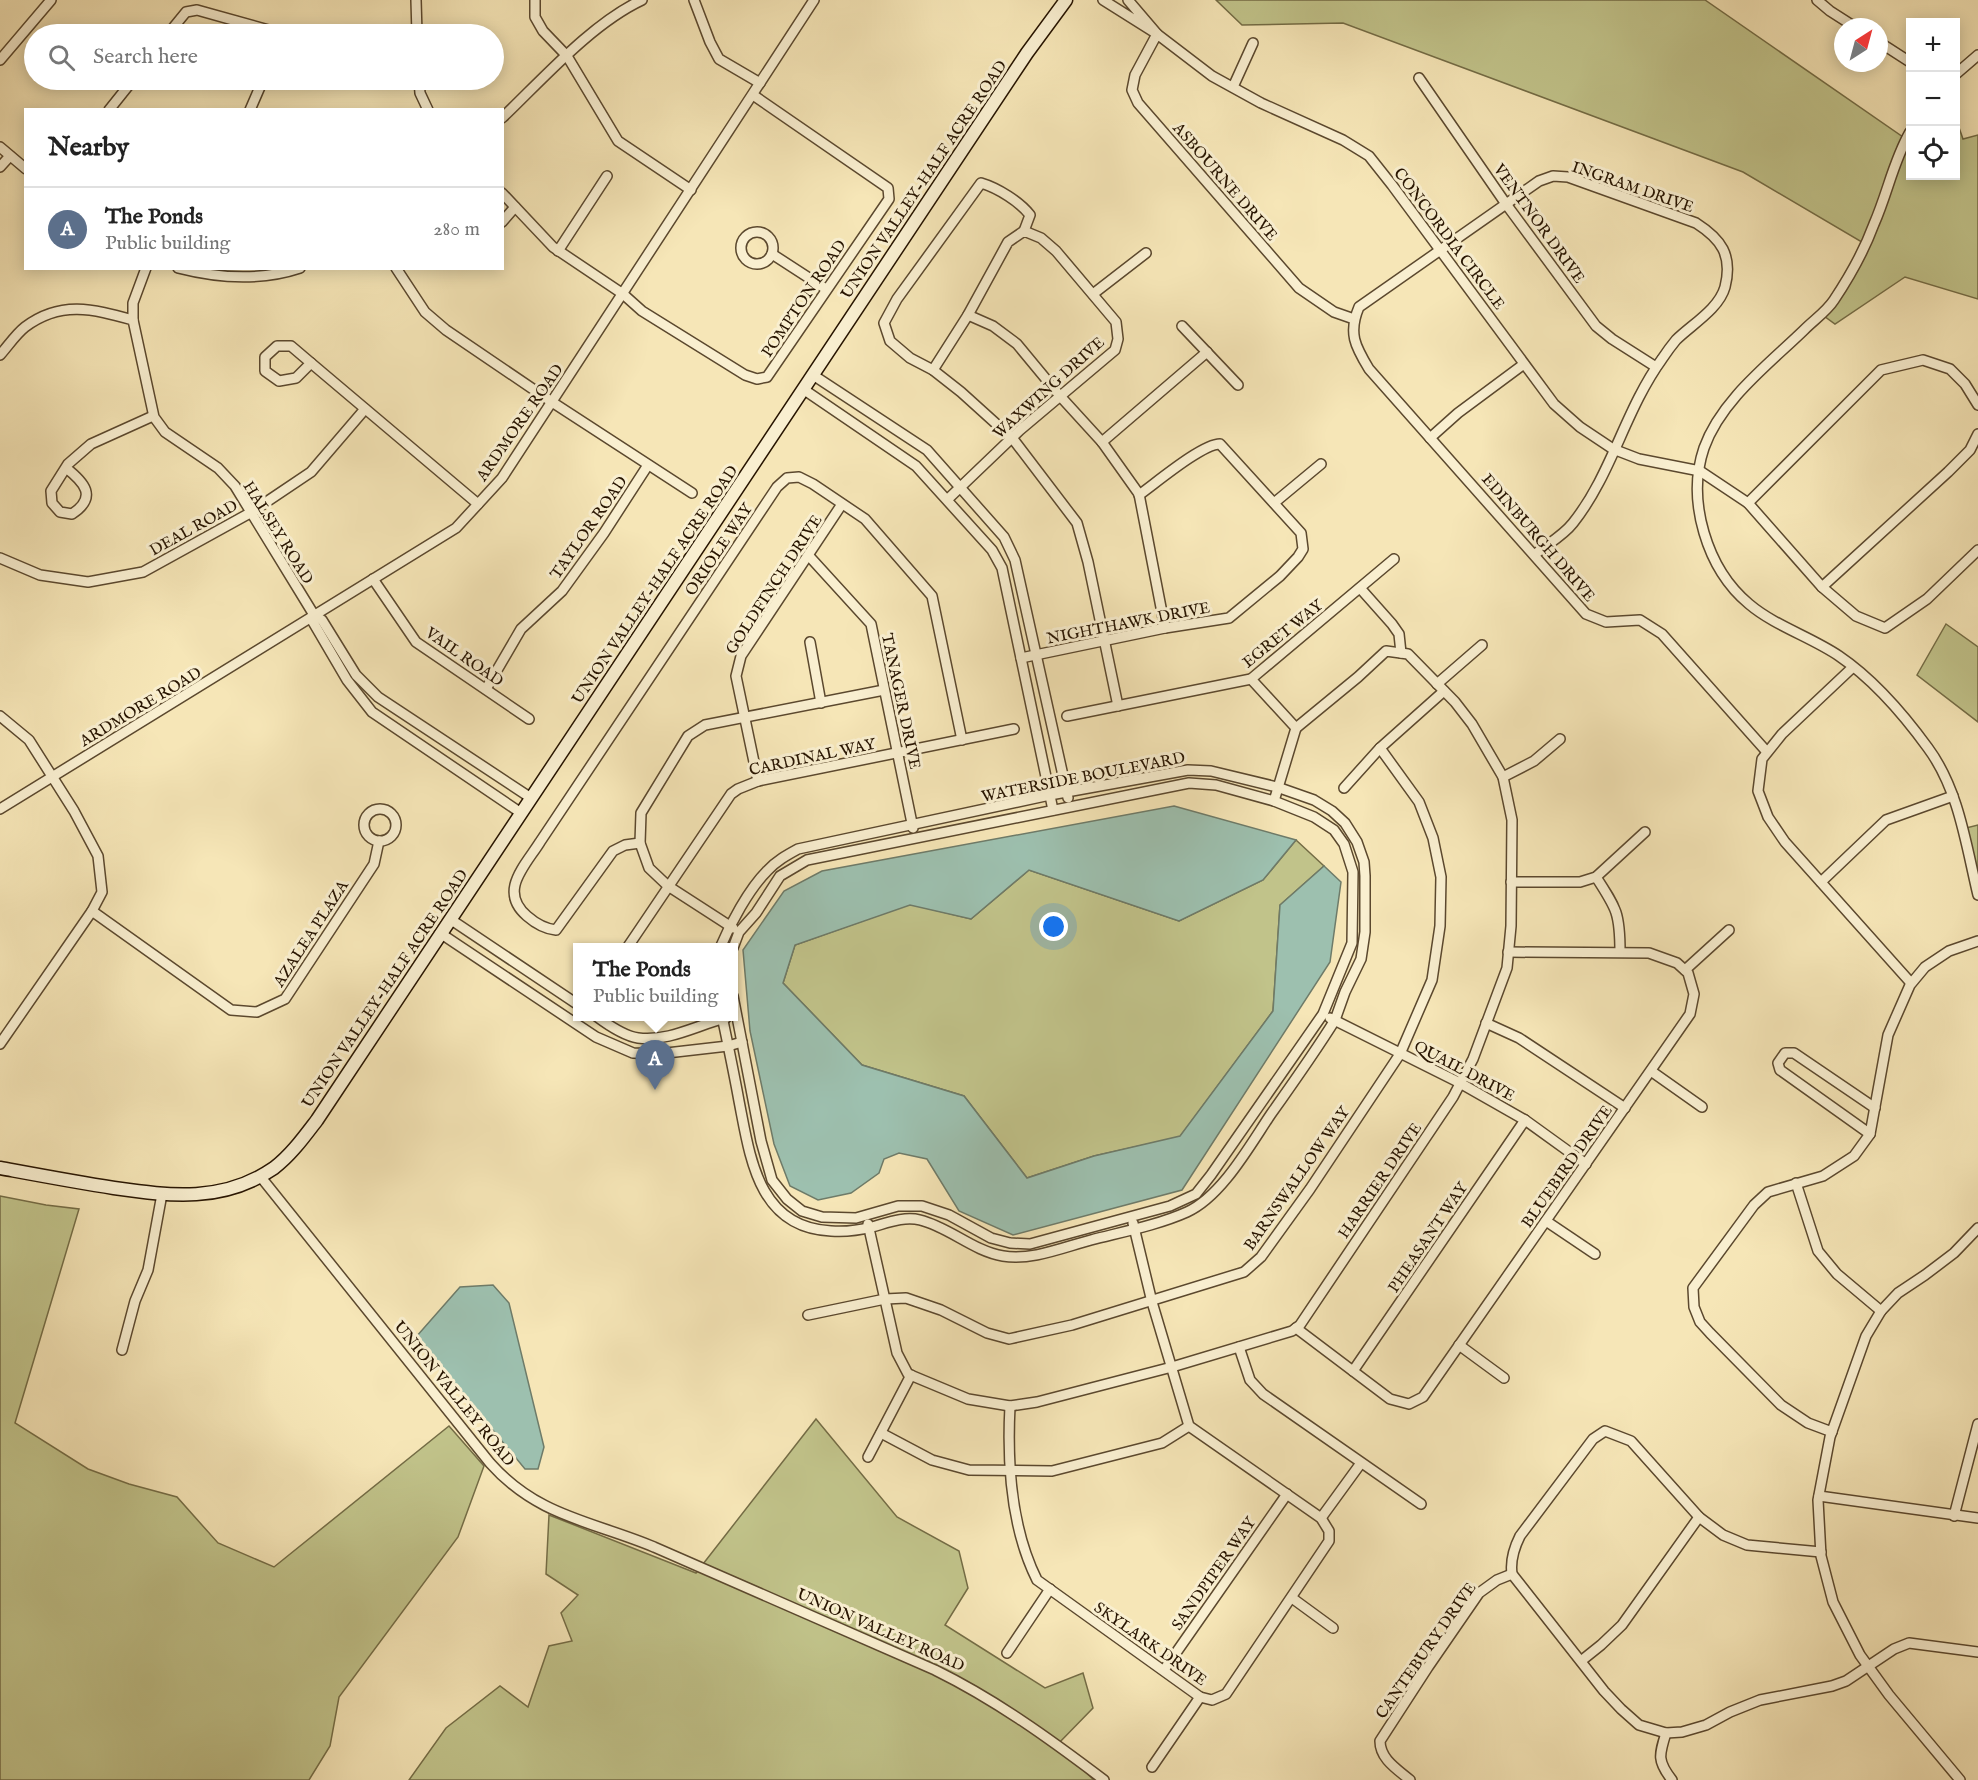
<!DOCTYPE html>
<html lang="en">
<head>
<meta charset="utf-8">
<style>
  :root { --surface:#fff; --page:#f6f6f6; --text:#222; --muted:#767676; --line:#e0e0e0; --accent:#8f2418 }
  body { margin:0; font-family:"IM FELL English",serif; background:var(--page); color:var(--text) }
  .controls { position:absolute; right:18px; top:18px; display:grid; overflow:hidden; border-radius:0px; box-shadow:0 3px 15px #0003 }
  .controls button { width:54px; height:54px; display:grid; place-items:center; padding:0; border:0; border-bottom:2px solid var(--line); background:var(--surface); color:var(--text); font:30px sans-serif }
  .compass { position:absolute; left:1834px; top:18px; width:54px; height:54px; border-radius:50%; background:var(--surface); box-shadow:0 3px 15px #0003; rotate:36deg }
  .you { position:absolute; left:1054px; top:927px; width:21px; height:21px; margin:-15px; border:4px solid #fff; border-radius:50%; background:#1a73e8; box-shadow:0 0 0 9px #1a73e833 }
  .badge { display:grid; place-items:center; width:39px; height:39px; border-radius:50%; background:var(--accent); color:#fff; font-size:20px; font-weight:700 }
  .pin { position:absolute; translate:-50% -50px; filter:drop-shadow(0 2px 3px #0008) }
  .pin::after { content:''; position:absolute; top:32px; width:21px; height:18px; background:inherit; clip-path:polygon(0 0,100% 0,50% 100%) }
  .popup { position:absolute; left:573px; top:943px; width:165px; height:78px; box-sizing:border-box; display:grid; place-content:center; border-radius:0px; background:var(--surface); filter:drop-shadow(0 2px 4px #0005); font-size:20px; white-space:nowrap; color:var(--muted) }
  .popup b { font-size:22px; color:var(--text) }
  .popup::after { content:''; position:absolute; left:50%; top:100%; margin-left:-12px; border:12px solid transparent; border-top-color:var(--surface) }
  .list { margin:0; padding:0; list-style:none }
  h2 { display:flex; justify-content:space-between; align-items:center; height:78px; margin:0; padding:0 24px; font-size:26px }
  h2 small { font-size:20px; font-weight:400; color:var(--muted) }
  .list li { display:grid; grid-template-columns:39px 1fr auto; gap:18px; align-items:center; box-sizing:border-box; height:84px; padding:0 24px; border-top:2px solid var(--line) }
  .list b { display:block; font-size:22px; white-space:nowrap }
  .list p { margin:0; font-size:20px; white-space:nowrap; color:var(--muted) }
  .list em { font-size:20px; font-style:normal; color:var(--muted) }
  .icon { flex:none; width:33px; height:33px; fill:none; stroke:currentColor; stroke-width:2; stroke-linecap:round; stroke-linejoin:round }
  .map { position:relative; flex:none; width:1978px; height:1780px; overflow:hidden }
  .search { position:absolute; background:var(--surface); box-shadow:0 3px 15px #0003; left:24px; top:24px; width:480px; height:66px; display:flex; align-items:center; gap:15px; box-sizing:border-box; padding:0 21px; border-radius:33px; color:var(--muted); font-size:22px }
  .panel { position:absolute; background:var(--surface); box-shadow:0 3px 15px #0003; left:24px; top:108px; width:480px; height:162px; border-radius:0px }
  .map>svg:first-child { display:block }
</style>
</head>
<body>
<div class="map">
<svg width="1978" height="1780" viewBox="0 0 1978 1780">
  <rect width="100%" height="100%" fill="#f6e6b7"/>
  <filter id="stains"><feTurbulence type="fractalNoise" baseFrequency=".00333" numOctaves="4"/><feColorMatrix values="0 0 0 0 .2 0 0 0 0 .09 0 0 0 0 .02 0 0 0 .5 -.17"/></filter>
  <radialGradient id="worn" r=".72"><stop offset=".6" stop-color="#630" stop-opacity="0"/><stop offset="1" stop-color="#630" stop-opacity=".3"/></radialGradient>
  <g fill="#c1c38a" stroke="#746c45" stroke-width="1.5">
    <path d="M1216,0H1705L1906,139L1910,134V176H1956V119L1963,139L1978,135V299L1905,277L1835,324L1824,316L1867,245L1743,172L1343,23L1242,25Z"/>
    <path d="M1946,624L1978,647V722L1917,675Z"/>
    <path d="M1978,825V893L1962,829Z"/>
    <path d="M1296,840L1324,866L1280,905L1273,1011L1180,1137L1094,1156L1027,1178L964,1096L862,1065L783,983L795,945L910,904L971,919L1029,870L1179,921L1263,880Z"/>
    <path d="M0,1196L46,1205L79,1209L15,1423L88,1469L129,1484L177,1497L218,1543L274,1567L449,1426L484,1466L458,1537L339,1697L330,1746L309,1780H0Z"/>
    <path d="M816,1419L897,1517L959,1551L968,1588L945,1625L1045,1688L1083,1673L1093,1708L1057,1745L1094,1780H409L446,1728L500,1686L528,1707L549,1646L572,1641L561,1613L578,1595L546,1574L549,1515L696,1573Z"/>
  </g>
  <g fill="#9dc0af" stroke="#6e7b69" stroke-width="1.5">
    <path d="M1174,806L1296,840L1263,880L1179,921L1029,870L971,919L910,905L795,945L783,983L862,1065L964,1096L1027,1178L1094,1156L1180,1136L1273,1011L1280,905L1324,866L1341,882L1330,962L1182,1190L1013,1235L959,1211L927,1159L899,1153L884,1159L879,1173L851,1193L818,1200L790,1186L774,1144L750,1031L743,950L784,891L822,871Z"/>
    <path d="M493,1285L509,1303L544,1447L538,1469H525L416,1337L460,1287Z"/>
  </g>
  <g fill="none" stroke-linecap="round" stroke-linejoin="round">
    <defs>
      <g id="street">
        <path d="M416,0L417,34"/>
        <path d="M535,0V17L543,31L567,56L618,141L691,190"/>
        <path d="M694,0L710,42L719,59L760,83"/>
        <path d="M1103,0L1157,34L1128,0"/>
        <path d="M1817,0L1830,11L1855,27"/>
        <path d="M168,34L186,12L197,10L283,34"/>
        <path d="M1879,42L1910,62"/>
        <path d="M0,60L51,0"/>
        <path d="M1956,74L1978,55"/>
        <path d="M1419,78L1506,204L1596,326L1612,339L1656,367"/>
        <path d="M419,80L420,93L428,110"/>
        <path d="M1233,87L1253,43"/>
        <path d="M109,110L133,80"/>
        <path d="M250,110L263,80"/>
        <path d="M502,118C543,79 591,24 642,0"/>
        <path d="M1910,132C1893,162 1888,192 1874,224C1864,251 1850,276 1834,300C1827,311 1814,320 1804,330C1769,364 1721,400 1704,448C1686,501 1707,569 1749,604C1775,626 1811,637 1839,656C1873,679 1904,715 1928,748C1959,790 1966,845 1978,895"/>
        <path d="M0,147L26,169"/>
        <path d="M0,167L10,156"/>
        <path d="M502,193L553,247L623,294L642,311L745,375L757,379L767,377L889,199L888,188L753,95"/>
        <path d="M502,222L515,207"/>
        <path d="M1024,231L1030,215C1020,202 998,188 981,183L897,299L884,323L890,341L910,358L933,370L961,392L1013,439L1077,523L1088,562L1118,706"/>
        <circle cx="757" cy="248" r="16"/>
        <path d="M558,251L607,176"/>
        <path d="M772,254L826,289"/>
        <path d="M178,268C217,278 261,281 300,268"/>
        <path d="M396,268L425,312L446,330L552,402L692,493"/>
        <path d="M1093,294L1146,253"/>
        <path d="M968,315L993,326L1017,344L1060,396L1102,442L1139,494L1165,628"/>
        <path d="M1354,319L1334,312L1299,288L1138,103L1132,90L1135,75L1157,34L1212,76L1261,103L1343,140L1369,156L1392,185L1554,404L1580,427L1613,449L1639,459L1700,471L1748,503L1822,587L1856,616L1885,628L1927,599L1978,550"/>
        <path d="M133,320V303L146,268"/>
        <path d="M1182,326L1238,385"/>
        <path d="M277,346H291L311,363L296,378L279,381L265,371V357Z"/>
        <path d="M0,355C8,346 16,334 25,327C61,300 93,309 133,320L154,417L165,432L218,468L235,486L314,615L313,622L347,680L372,712L521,813"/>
        <path d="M311,363L478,504"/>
        <path d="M933,370L968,315L1008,242L1024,231L1041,238L1056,251L1116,322L1118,339L1115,350L1020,430L948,499"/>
        <path d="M813,375L927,450L1004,537L1015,560L1068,798"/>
        <path d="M803,389L916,466L992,550L1002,568L1053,810"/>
        <path d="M1430,438L1458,413L1524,364"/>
        <path d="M1102,442L1207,352"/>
        <path d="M66,468C84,482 98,497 72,514L60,512L52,503L51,491L68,464L91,444L153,416"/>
        <path d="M1274,503L1321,464"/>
        <path d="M1748,503L1881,370L1923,360L1950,369L1965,384L1978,405"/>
        <path d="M1534,555C1546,545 1563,536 1573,523C1612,474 1625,410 1662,359C1666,353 1671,346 1676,340C1691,325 1719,309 1725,287C1733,255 1721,239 1696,223L1568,177L1553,176L1539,181L1359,307C1348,333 1355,346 1369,369L1586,614L1606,622L1640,620L1662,634L1767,752"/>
        <path d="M809,556L871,624L913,828"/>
        <path d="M0,558L40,575L88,582L143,572L250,513L311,472L365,409"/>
        <path d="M373,579L416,642L529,719"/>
        <path d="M1822,587L1948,472L1970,450L1978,434"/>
        <path d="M1360,588L1392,624L1399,634L1401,653"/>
        <path d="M314,615L322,620L356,675L378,697L531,798"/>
        <path d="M810,642L821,703"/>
        <path d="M1021,658L1165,628L1229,618L1280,576L1298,557L1303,549L1301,533L1220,444C1202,444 1156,483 1139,495"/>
        <path d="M1853,667L1782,734L1762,759L1758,791L1768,817L1785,842L1911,983"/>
        <path d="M1251,679L1296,728L1274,801"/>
        <path d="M1437,684L1482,645"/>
        <path d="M486,689L521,629L562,591L604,533L648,465"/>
        <path d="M0,716L29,740L74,811L98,856L102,892L92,911L0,1044"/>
        <path d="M1067,716L1251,679L1394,559"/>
        <path d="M1503,777L1534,761L1560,739"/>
        <path d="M758,781L736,676L741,656L842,504"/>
        <path d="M1344,788L1380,748L1444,691"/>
        <path d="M0,809L456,528L502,478L814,0"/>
        <circle cx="380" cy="825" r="16"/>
        <path d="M640,843L625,845L613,851L556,930C546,929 535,923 527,916C498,891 525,866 540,842L777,487L787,478L799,477L813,484L865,519L932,596L962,740"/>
        <path d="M1596,877C1617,909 1620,914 1620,952"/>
        <path d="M1511,882H1580L1596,877L1645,832"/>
        <path d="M1821,882L1886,820L1953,796"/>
        <path d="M92,911L231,1010L257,1012L285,999L374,864L379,841"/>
        <path d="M450,919L577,1004"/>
        <path d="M733,928L668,886L649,868L640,843L641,813L688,736L705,725L884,690"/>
        <path d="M440,933L596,1037L633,1053L658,1054L728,1046L742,1042"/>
        <path d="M627,948L731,794L738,789L758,781L1014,729"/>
        <path d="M720,948C730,924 749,889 767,871C776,861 787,855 798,849L1050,795L1188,770L1211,771L1277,787L1314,800L1332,811L1345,823L1357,842L1364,862L1365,876V932L1361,959L1345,992L1335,1020C1315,1052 1293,1083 1271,1114C1250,1145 1222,1196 1187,1212C1158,1225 1122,1232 1091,1240C1064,1247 1031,1261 1003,1256C973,1251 949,1227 920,1220C904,1216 887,1223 872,1227C860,1230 844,1232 831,1231C758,1228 750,1157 739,1101C734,1073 728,1045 722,1016"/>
        <path d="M733,948L739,932L756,913L780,876L807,860L1189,783L1216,785L1274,801L1314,817L1334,830L1344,844L1353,872L1352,943L1323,1014L1211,1175L1196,1194L1170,1206L1030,1244L1010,1243L991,1238L949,1215L922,1206H898L856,1218L822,1217L802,1211L787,1199L772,1180L761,1141L733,996"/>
        <path d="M1685,970L1729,930"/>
        <path d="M596,1016C608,1025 624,1036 638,1038C669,1042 697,1025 726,1018"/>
        <path d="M1330,1018L1460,1083L1525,1120L1586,1164"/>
        <path d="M1486,1023L1519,1038L1625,1108"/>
        <path d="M1651,1071L1702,1107"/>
        <path d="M1870,1134L1780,1070L1778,1063L1785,1053H1794L1875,1108"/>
        <path d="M260,1176L490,1463C538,1517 592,1521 654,1547C748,1588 842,1629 935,1670C996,1700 1050,1739 1104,1780"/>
        <path d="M1796,1183L1818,1251L1837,1274L1881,1311"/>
        <path d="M1546,1221L1595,1254"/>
        <path d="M868,1224L897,1353L908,1374L968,1399L1010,1406L1037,1402L1172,1367L1292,1331L1300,1325L1453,1097L1473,1059L1507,968L1511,926L1512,820L1503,777L1472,724L1455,702L1408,654L1386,651L1358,677L1296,728"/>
        <path d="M808,1315L885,1299L906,1298L941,1310L987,1333L1009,1339L1072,1325L1244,1272L1261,1257L1310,1189L1400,1054L1432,980L1440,926L1441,877L1433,838L1419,802L1380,748"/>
        <path d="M1296,1328L1390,1399L1409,1404L1423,1397L1690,1014L1694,994L1688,973L1677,963L1649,953L1508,952"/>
        <path d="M1459,1345L1504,1378"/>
        <path d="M1239,1347L1250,1380L1263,1394L1421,1504"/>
        <path d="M122,1350L135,1301L148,1270L162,1194"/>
        <path d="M1353,1371L1525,1120"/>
        <path d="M1010,1406C1007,1463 1011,1528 1037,1580L1200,1697L1212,1700L1226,1694L1329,1541V1531L1321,1518L1189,1426L1152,1302L1133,1223"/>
        <path d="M1832,1432L1808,1423L1781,1405L1710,1333L1700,1322L1694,1307L1693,1288L1754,1205L1768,1192L1823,1176L1854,1156L1870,1134L1888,1035L1910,985L1925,967L1949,951L1978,941"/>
        <path d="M881,1433L932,1460L969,1470L1052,1471L1162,1443L1189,1426"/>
        <path d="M868,1457L911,1375"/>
        <path d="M1819,1496L1978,1518"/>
        <path d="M1954,1516L1978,1424"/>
        <path d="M1321,1518L1361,1463"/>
        <path d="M1821,1552L1747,1545L1723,1535L1699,1517L1631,1441L1605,1431L1593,1439L1520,1536C1514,1548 1510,1560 1512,1574L1604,1691L1621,1709L1639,1725L1666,1733L1682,1732L1706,1725L1730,1712L1760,1700L1832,1686L1846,1681L1894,1649L1909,1643L1978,1652"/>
        <path d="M1292,1598L1333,1628"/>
        <path d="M1007,1653L1050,1589"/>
        <path d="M1581,1661L1601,1645L1622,1625L1699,1517"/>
        <path d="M1164,1670L1287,1494"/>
        <path d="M1666,1733C1659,1755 1657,1761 1672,1780"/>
        <path d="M1152,1767L1200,1697"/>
        <path d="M1410,1780C1397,1769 1380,1759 1380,1741L1428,1667L1479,1593L1497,1580L1512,1574"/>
        <path d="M1960,1780L1889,1695L1860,1655L1833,1602L1821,1556L1818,1500L1830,1437L1866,1336L1881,1311L1898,1293L1925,1275L1954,1253L1978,1228"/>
      </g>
      <path id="secondary" d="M0,1168C38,1175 75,1182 114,1188C171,1196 223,1203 274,1168C291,1155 304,1137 317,1120L1027,53L1066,0"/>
    </defs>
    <use href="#street" stroke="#5b482e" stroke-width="12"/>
    <use href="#secondary" stroke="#271400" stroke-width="15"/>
    <use href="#street" stroke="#f9efd0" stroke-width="9"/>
    <use href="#secondary" stroke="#f9efd0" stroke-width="12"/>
  </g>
  <g text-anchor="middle" stroke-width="6" stroke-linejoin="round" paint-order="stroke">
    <g font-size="16" fill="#271400" stroke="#f9efd0">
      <text transform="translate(923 179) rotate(-56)" y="6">UNION VALLEY-HALF ACRE ROAD</text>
      <text transform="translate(1226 181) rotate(49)" y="6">ASBOURNE DRIVE</text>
      <text transform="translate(1633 186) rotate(19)" y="6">INGRAM DRIVE</text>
      <text transform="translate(1540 223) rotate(54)" y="6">VENTNOR DRIVE</text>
      <text transform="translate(1450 238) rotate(53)" y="6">CONCORDIA CIRCLE</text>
      <text transform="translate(803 298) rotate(-56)" y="6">POMPTON ROAD</text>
      <text transform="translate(1048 387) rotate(-42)" y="6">WAXWING DRIVE</text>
      <text transform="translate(519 422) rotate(-55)" y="6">ARDMORE ROAD</text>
      <text transform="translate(193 527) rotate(-29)" y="6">DEAL ROAD</text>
      <text transform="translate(588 527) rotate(-55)" y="6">TAYLOR ROAD</text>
      <text transform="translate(279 532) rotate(58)" y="6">HALSEY ROAD</text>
      <text transform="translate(1539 537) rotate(49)" y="6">EDINBURGH DRIVE</text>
      <text transform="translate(718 549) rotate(-56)" y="6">ORIOLE WAY</text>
      <text transform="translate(654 584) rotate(-56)" y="6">UNION VALLEY-HALF ACRE ROAD</text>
      <text transform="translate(773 584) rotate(-57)" y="6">GOLDFINCH DRIVE</text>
      <text transform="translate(1128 622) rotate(-11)" y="6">NIGHTHAWK DRIVE</text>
      <text transform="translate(1282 633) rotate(-39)" y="6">EGRET WAY</text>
      <text transform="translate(465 656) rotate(35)" y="6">VAIL ROAD</text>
      <text transform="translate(902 701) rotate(78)" y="6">TANAGER DRIVE</text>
      <text transform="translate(140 706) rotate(-31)" y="6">ARDMORE ROAD</text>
      <text transform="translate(812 756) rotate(-12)" y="6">CARDINAL WAY</text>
      <text transform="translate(1083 776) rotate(-11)" y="6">WATERSIDE BOULEVARD</text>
      <text transform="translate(310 933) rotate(-57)" y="6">AZALEA PLAZA</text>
      <text transform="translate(384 988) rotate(-56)" y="6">UNION VALLEY-HALF ACRE ROAD</text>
      <text transform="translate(1465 1070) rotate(28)" y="6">QUAIL DRIVE</text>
      <text transform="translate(1566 1166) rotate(-55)" y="6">BLUEBIRD DRIVE</text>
      <text transform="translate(1296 1178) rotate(-55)" y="6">BARNSWALLOW WAY</text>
      <text transform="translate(1379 1180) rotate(-56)" y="6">HARRIER DRIVE</text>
      <text transform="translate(1427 1237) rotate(-56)" y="6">PHEASANT WAY</text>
      <text transform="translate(455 1393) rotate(51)" y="6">UNION VALLEY ROAD</text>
      <text transform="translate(1213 1573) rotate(-55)" y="6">SANDPIPER WAY</text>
      <text transform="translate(881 1629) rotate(24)" y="6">UNION VALLEY ROAD</text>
      <text transform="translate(1151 1643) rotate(35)" y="6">SKYLARK DRIVE</text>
      <text transform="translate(1425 1650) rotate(-55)" y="6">CANTEBURY DRIVE</text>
    </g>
  </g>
  <rect width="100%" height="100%" filter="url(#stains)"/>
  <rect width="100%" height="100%" fill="url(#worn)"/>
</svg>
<div class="controls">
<button>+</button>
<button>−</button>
<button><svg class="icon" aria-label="locate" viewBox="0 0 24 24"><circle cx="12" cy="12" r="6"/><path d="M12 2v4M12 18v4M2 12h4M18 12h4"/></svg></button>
</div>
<svg class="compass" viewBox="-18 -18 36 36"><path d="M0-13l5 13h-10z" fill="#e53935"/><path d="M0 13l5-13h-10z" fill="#767676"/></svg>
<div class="you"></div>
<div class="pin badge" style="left:655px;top:1090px;background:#5c6f8a">A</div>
<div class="popup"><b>The Ponds</b>Public building</div>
<div class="search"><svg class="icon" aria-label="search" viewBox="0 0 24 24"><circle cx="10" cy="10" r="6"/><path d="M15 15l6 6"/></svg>Search here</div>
<section class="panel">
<h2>Nearby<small></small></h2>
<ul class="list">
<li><span class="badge" style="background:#5c6f8a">A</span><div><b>The Ponds</b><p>Public building</p></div><em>280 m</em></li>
</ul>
</section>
</div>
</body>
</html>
